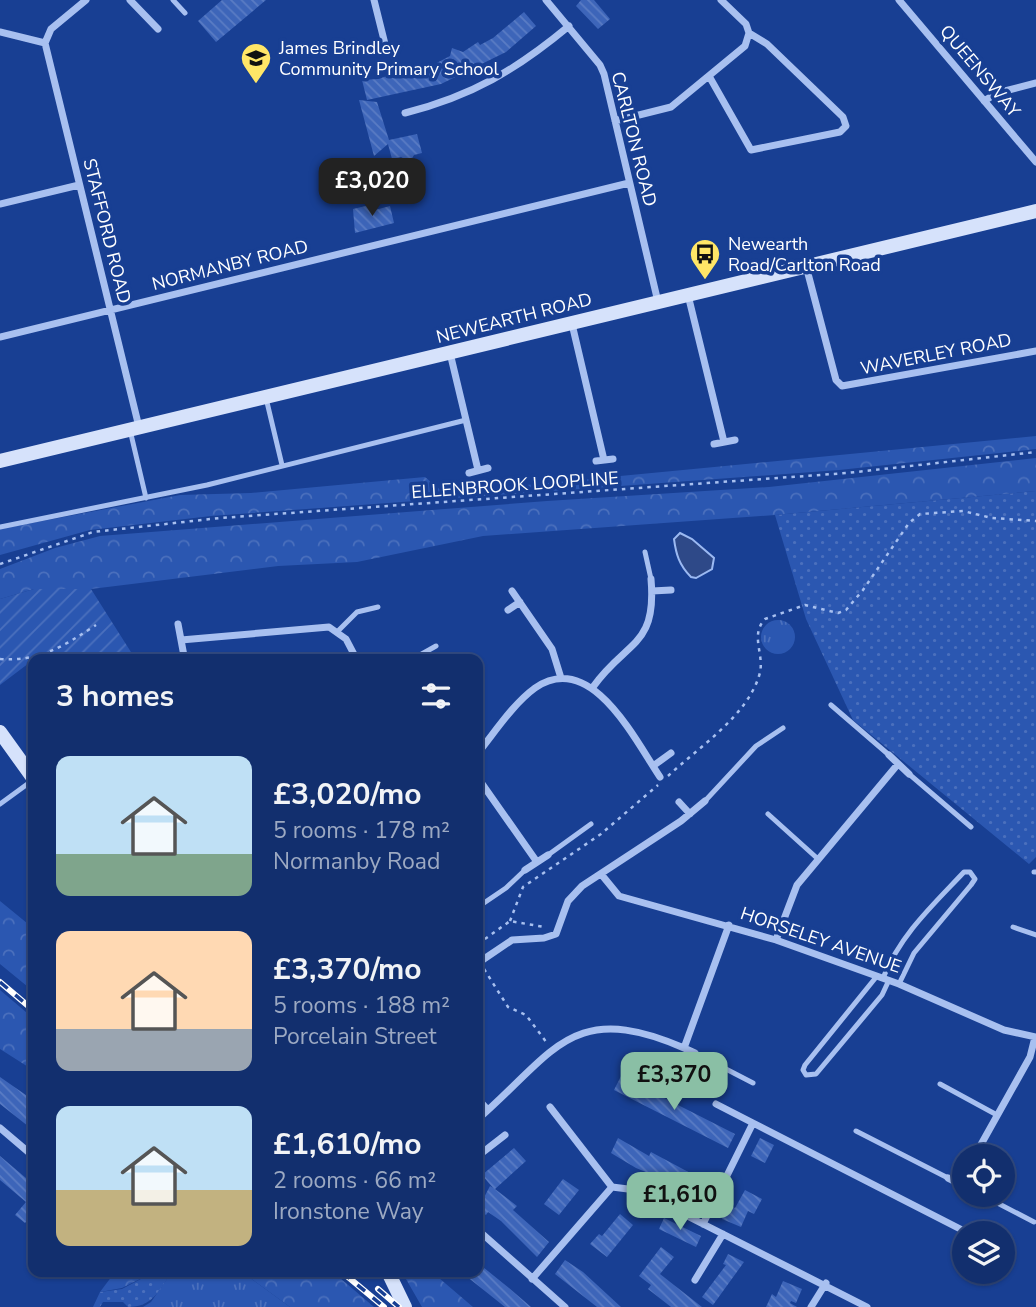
<!DOCTYPE html>
<html lang="en">
<head>
<meta charset="utf-8">
<style>
	:root { --surface:#122f6e; --page:#1b3773; --text:#f1f3f6; --muted:#9ca9c2; --line:#314a81; --accent:#8abfa5 }
	body { margin:0; font-family:"Nunito Sans",sans-serif; background:var(--page); color:var(--text); height:100vh; display:flex; flex-direction:column; font-size:26px; white-space:nowrap }
	* { box-sizing:border-box; margin:0 }
	p { font-size:23px; color:var(--muted) }
	.icon { flex:none; width:38px; height:38px; fill:none; stroke:currentColor; stroke-width:2; stroke-linecap:round; stroke-linejoin:round }
	.map { position:relative; flex:1; overflow:hidden }
	.sheet { position:absolute; left:28px; top:654px; width:455px; height:623px; display:flex; flex-direction:column; background:var(--surface); border-radius:14px; box-shadow:0 2px 5px #0004,0 0 0 2px var(--line) }
	.sheet>* { flex:none }
	.fabs { position:absolute; left:952px; top:1144px; display:grid; gap:14px }
	.fabs a { display:grid; place-items:center; width:63px; height:63px; border-radius:50%; background:var(--surface); box-shadow:0 2px 5px #0004,0 0 0 2px var(--line); font-size:35px }
	.price { position:absolute; translate:-50% -60px; padding:0 16px; border-radius:14px; background:var(--accent); color:#111; font-size:23px; line-height:46px; filter:drop-shadow(0 2px 4px #0008) }
	.price::after { content:''; position:absolute; left:50%; top:42px; width:21px; height:16px; margin-left:-10px; background:inherit; clip-path:polygon(0 0,100% 0,50% 100%) }
	.price.on { background:#222; color:#fff }
	ul { padding:0; list-style:none }
	li { display:flex; align-items:center; gap:21px; height:175px; padding:0 28px }
	li span { display:grid; place-items:center; flex:none; width:196px; height:140px; border-radius:14px; color:#555 }
	li>.icon { margin-inline-start:auto }
	span .icon { width:84px; height:84px; fill:#fffc; stroke-width:1 }
	li b { font-size:30px }
	h2 { display:flex; justify-content:space-between; align-items:center; height:84px; padding:0 28px; font-size:30px }
	.map>svg:first-child { display:block }
	.grass { fill:url(#grass-dots) }
	.forest { fill:url(#forest-crowns) }
	.park { fill:url(#park-tufts) }
	.garden { fill:url(#garden-furrows) }
	.water { fill:#2e4988; stroke:#9bb9f2; stroke-width:2 }
	.building { fill:url(#building-back-hatch) }
	.lines { fill:none; stroke-linecap:round; stroke-linejoin:round }
	.path { stroke:#a8c0f0; stroke-width:2.5; stroke-dasharray:3.5 5; stroke-linecap:butt }
	.lane { stroke:#a8c0f0; stroke-width:5 }
	.street { stroke:#a8c0f0; stroke-width:7 }
	.secondary { stroke:#d6e2fb; stroke-width:14 }
	.rail-casing { stroke:#fff; stroke-width:6 }
	.rail { stroke:#183f93; stroke-width:3.5; stroke-dasharray:10; stroke-linecap:butt }
	.labels { text-anchor:middle; stroke-width:7; stroke-linejoin:round; paint-order:stroke }
	.poi-label { font-size:18px; fill:#fff; stroke:#183f93; text-anchor:start }
	.street-label { font-size:18px; fill:#fff; stroke:#183f93 }
</style>
</head>
<body>
<div class="map">
<svg width="1036" height="1307" viewBox="0 0 1036 1307">
	<defs>
		<pattern id="grass-dots" width="8" height="8" patternUnits="userSpaceOnUse" patternTransform="scale(1.75)"><rect width="8" height="8" fill="#2b57b1"/><path d="M2 2h.1M6 6h.1" fill="none" stroke="#4b70bd" stroke-width="1.8" stroke-linecap="round"/></pattern>
		<pattern id="forest-crowns" width="20" height="18" patternUnits="userSpaceOnUse" patternTransform="scale(1.75)"><rect width="20" height="18" fill="#2b57b1"/><path d="M2 6a3 3 0 1 1 6 0M12 15a3 3 0 1 1 6 0" fill="none" stroke="#4b70bd"/></pattern>
		<pattern id="park-tufts" width="24" height="20" patternUnits="userSpaceOnUse" patternTransform="scale(1.75)"><rect width="24" height="20" fill="#2b57b1"/><path d="M3 7l-1-3M5 7V3M7 7l1-3M15 17l-1-3M17 17v-4M19 17l1-3" fill="none" stroke="#4b70bd"/></pattern>
		<pattern id="garden-furrows" width="10" height="10" patternUnits="userSpaceOnUse" patternTransform="scale(1.75)"><rect width="10" height="10" fill="#2b57b1"/><path d="M-1 1l2-2M0 10L10 0M9 11l2-2" fill="none" stroke="#4b70bd"/></pattern>
		<pattern id="building-back-hatch" width="6" height="6" patternUnits="userSpaceOnUse" patternTransform="scale(1.75)"><rect width="6" height="6" fill="#3d65b9"/><path d="M-1 5l2 2M0 0l6 6M5-1l2 2" fill="none" stroke="#5a7cc4"/></pattern>
	</defs>
	<rect width="100%" height="100%" fill="#183f93"/>
	<path class="grass" d="M1036,491V857L1029,864L853,720L806,619L775,515Z
		M154,1272H172C159,1291 152,1307 128,1307L123,1302H103L100,1307H93L100,1292L122,1289Z"/>
	<path class="forest" d="M1036,436V449L839,470L211,516L90,530L0,555V529L180,495L251,493L425,477L444,493Z
		M1036,458V491L775,515L483,536L357,562L278,566L91,589H34L0,599V569L55,548L100,536L547,501L769,487Z
		M0,901L33,928V991L0,964Z
		M0,990L33,1018V1070L0,1049Z
		M115,1272H154L122,1288L100,1292Z
		M242,1272H333L374,1307H290Z
		M402,1272H432L473,1307H422Z"/>
	<path class="park" d="M761 637a17 17 0 1 1 34 0a17 17 0 1 1-34 0Z
		M172,1272H242L290,1307H143L151,1302Z"/>
	<path class="garden" d="M34,589H91L136,660H33L0,685V599Z"/>
	<path class="water" d="M680,533L692,539L714,558L712,569L696,578L691,577C679,565 676,554 674,539Z"/>
	<path class="building" d="M222,0H266L216,42L198,21Z
		M581,0H594L610,19L598,29L576,6Z
		M524,12L536,26L506,52L441,84L367,100L362,80L378,79L423,64L429,67L450,56L452,48L463,52L478,42L480,45L493,38Z
		M359,100L377,102L389,140L417,134L422,153L414,155L410,162L401,157L392,159L388,144L374,156Z
		M374,204L375,210L390,206L394,223L355,233L353,209Z
		M621,1076L735,1134L728,1148L614,1090Z
		M0,1077L33,1100V1130L0,1104Z
		M618,1138L649,1156L651,1152L694,1175L687,1189L636,1168L611,1153Z
		M760,1138L774,1145L765,1163L751,1156Z
		M514,1148L526,1161L495,1189L517,1206L513,1210L549,1242L537,1257L501,1221L488,1212L486,1215L478,1209L490,1186L493,1188L482,1175Z
		M0,1156L33,1184V1213L25,1223L15,1215L26,1202L0,1180Z
		M563,1179L579,1190L559,1215L544,1204Z
		M745,1190L762,1199L754,1214L748,1211L741,1227L722,1219L728,1205L735,1208Z
		M620,1214L633,1225L607,1257L590,1244L599,1234L602,1236Z
		M664,1218L701,1236L696,1247L659,1229Z
		M661,1247L674,1257L660,1274L702,1307H671L648,1289L651,1285L639,1276Z
		M728,1254L744,1262L713,1305L702,1297L726,1265L723,1264Z
		M565,1260L583,1272L621,1307H597L555,1274Z
		M478,1263L509,1288L531,1307H505L461,1272H478Z
		M783,1281L802,1289L796,1303L791,1301L790,1303L797,1307H766L772,1294L776,1297Z"/>
	<g class="lines">
		<path class="path" d="M0,564L93,532L220,518L847,473L1036,452
			M0,659C39,662 64,646 96,625
			M668,776C699,747 746,717 759,676C766,656 749,636 765,619L805,605L838,613L846,610L863,590L909,523L920,514L963,511L992,518L1036,521
			M510,921L523,887L601,834L658,785
			M478,944L510,921L544,927
			M484,969L508,1007L526,1015L547,1043"/>
		<path class="lane" d="M173,0L185,13
			M266,398L282,465
			M130,430L146,498
			M0,527L207,485L466,420
			M645,552L651,579
			M338,631L357,612L378,607
			M411,660L436,646
			M831,705L889,755
			M909,774L971,827
			M705,801L756,746L783,728
			M0,804L33,780
			M768,814L818,859
			M548,855L591,824
			M1034,872H1036
			M478,907L506,888L525,870
			M30,920L33,923
			M1013,927L1036,935
			M877,976L805,1065L803,1070L806,1075L816,1074L882,995L889,980
			M883,978C901,934 932,906 964,872H970L975,879L971,885L914,953L899,984
			M695,1053L753,1083
			M940,1084L997,1115
			M856,1131L948,1178
			M982,1195L1034,1222"/>
		<path class="street" d="M130,0L158,29
			M374,0L387,52
			M546,0L600,65L604,74L658,302
			M899,0L1036,162
			M0,32L45,43L51,29L86,0
			M45,43L139,427
			M709,76L751,150L840,132L846,126L843,117L767,44L749,33L746,24L721,0
			M984,101L997,93L1036,83
			M405,113C472,96 516,70 569,26
			M615,121L671,107L745,46L749,33
			M0,204L79,185
			M806,266L836,380L842,386L1036,351
			M688,295L724,442
			M572,324L604,460
			M0,337L629,183
			M450,353L478,470
			M714,444L735,440
			M596,461L613,459
			M469,473L488,468
			M512,591L552,649L561,678
			M652,591L671,590
			M508,610L520,602
			M178,624L184,656
			M181,640L329,627L346,639L357,660
			M593,687C626,640 657,648 651,579
			M478,753C495,732 513,704 535,688C591,649 635,740 660,777
			M889,755L909,774
			M653,766L671,753
			M478,778L537,862
			M679,802L690,814
			M525,870L548,855
			M601,874L619,896L776,940L899,984L1004,1030L1036,1037
			M776,940L797,885L898,764
			M478,963L512,940L544,938L556,934L568,901L582,886L681,821L705,801
			M695,1053L684,1048L729,925
			M478,1099L488,1110
			M550,1107L612,1187
			M478,1119C554,1053 571,999 684,1048
			M753,1123L970,1234
			M0,1128L33,1156
			M478,1156L505,1135
			M974,1157L1030,1057L1035,1037
			M948,1178L964,1186
			M703,1224L753,1123L716,1104
			M478,1230L565,1307
			M532,1279L612,1187L636,1190L867,1307
			M695,1280L723,1234
			M811,1307L826,1283"/>
		<path class="secondary" d="M0,461L1036,211
			M0,732L33,778
			M388,1272L405,1307"/>
		<g class="rail-casing">
			<path id="rail" d="M0,982L33,1010
				M342,1272L384,1307
				M378,1289L399,1307"/>
		</g>
		<use href="#rail" class="rail"/>
	</g>
	<defs>
		<g id="school-pin" transform="scale(1.575)"><path d="M0 17L-7.5 6A9.5 9.5 0 1 1 7.5 6Z" fill="#ffe667" stroke="#183f93"/><path d="M0-5L7-2L0 1L-7-2ZM-4 1L0 2.5L4 1V4Q0 6-4 4Z" fill="#111"/></g>
		<g id="bus-pin" transform="scale(1.575)"><path d="M0 17L-7.5 6A9.5 9.5 0 1 1 7.5 6Z" fill="#ffe667" stroke="#183f93"/><path d="M-5-6H5V4H4V6H2V4H-2V6H-4V4H-5ZM-3.5-4V0h7V-4ZM-3.5 1.2v1.5H-2V1.2ZM2 1.2v1.5H3.5V1.2Z" fill="#111"/></g>
	</defs>
	<g fill-rule="evenodd">
		<use href="#school-pin" x="256" y="58"/>
		<use href="#bus-pin" x="705" y="254"/>
	</g>
	<g class="labels">
		<g class="poi-label">
			<text x="279" y="54">James Brindley<tspan x="279" dy="21">Community Primary School</tspan></text>
			<text x="728" y="250">Newearth<tspan x="728" dy="21">Road/Carlton Road</tspan></text>
		</g>
		<g class="street-label">
			<text transform="translate(980 71) rotate(50)" y="6">QUEENSWAY</text>
			<text transform="translate(634 139) rotate(76)" y="6">CARLTON ROAD</text>
			<text transform="translate(107 231) rotate(76)" y="6">STAFFORD ROAD</text>
			<text transform="translate(230 265) rotate(-14)" y="6">NORMANBY ROAD</text>
			<text transform="translate(514 318) rotate(-14)" y="6">NEWEARTH ROAD</text>
			<text transform="translate(936 354) rotate(-11)" y="6">WAVERLEY ROAD</text>
			<text transform="translate(515 485) rotate(-4)" y="6">ELLENBROOK LOOPLINE</text>
			<text transform="translate(821 940) rotate(19)" y="6">HORSELEY AVENUE</text>
		</g>
	</g>
</svg>
<div class="fabs">
<a><svg class="icon" aria-label="locate" viewBox="0 0 24 24"><circle cx="12" cy="12" r="6"/><path d="M12 2v4M12 18v4M2 12h4M18 12h4"/></svg></a>
<a><svg class="icon" aria-label="layers" viewBox="0 0 24 24"><path d="M12 4l9 5-9 5-9-5zM3 14l9 5 9-5"/></svg></a>
</div>
<b class="price on" style="left:372px;top:218px">£3,020</b>
<b class="price" style="left:674px;top:1112px">£3,370</b>
<b class="price" style="left:680px;top:1232px">£1,610</b>
<section class="sheet">
<h2>3 homes<svg class="icon" aria-label="filters" viewBox="0 0 24 24"><path d="M4 7h16M4 17h16"/><circle cx="9" cy="7" r="2"/><circle cx="15" cy="17" r="2"/></svg></h2>
<ul>
<li><span style="background:linear-gradient(#bfe0f5 70%,#7fa58c 0)"><svg class="icon" aria-label="home" viewBox="0 0 24 24"><path d="M3 11l9-7 9 7M6 9v11h12V9"/></svg></span><div><b>£3,020/mo</b><p>5 rooms · 178 m²</p><p>Normanby Road</p></div></li>
<li><span style="background:linear-gradient(#ffd9b3 70%,#9aa5b1 0)"><svg class="icon" aria-label="home" viewBox="0 0 24 24"><path d="M3 11l9-7 9 7M6 9v11h12V9"/></svg></span><div><b>£3,370/mo</b><p>5 rooms · 188 m²</p><p>Porcelain Street</p></div></li>
<li><span style="background:linear-gradient(#bfe0f5 60%,#c2b280 0)"><svg class="icon" aria-label="home" viewBox="0 0 24 24"><path d="M3 11l9-7 9 7M6 9v11h12V9"/></svg></span><div><b>£1,610/mo</b><p>2 rooms · 66 m²</p><p>Ironstone Way</p></div></li>
</ul>
</section>
</div>
</body>
</html>
